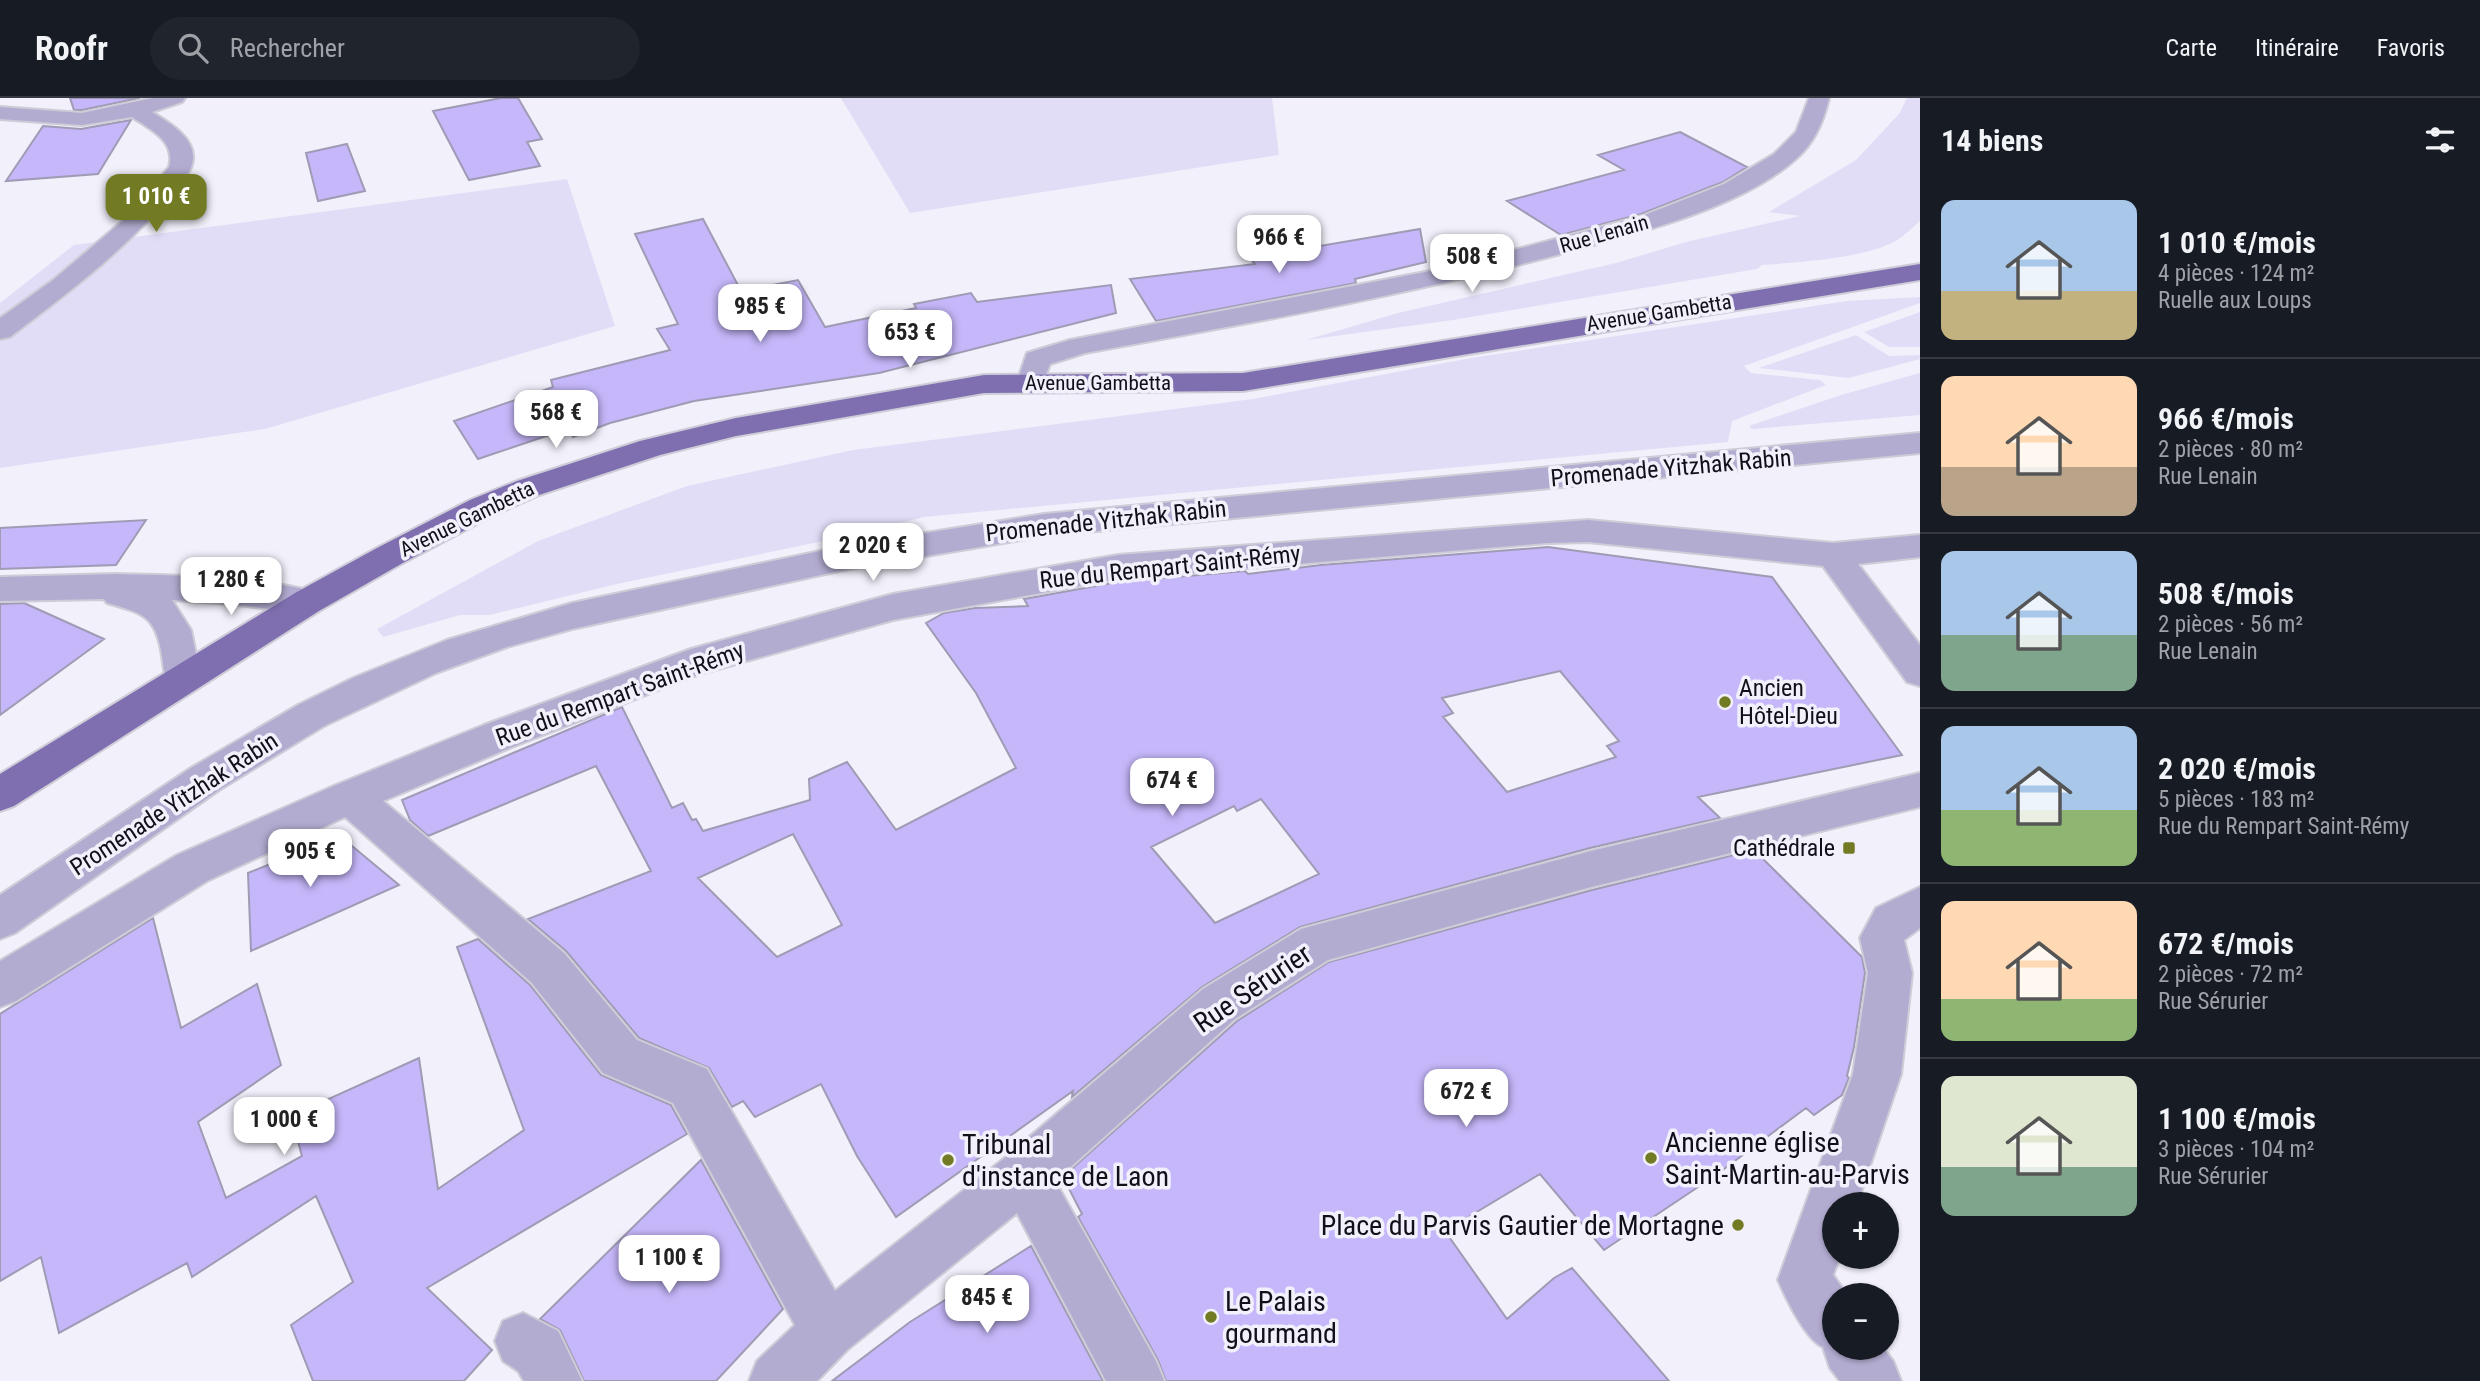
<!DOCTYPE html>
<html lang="fr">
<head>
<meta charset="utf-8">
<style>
	:root { --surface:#171b24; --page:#20242c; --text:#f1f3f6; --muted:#9ea1a6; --line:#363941; --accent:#727a24 }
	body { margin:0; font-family:"Roboto Condensed",sans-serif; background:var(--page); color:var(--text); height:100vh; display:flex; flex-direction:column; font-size:26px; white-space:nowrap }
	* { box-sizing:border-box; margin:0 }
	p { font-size:23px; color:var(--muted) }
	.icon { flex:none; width:38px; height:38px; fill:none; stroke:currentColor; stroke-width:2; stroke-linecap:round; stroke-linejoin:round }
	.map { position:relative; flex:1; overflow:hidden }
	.panel { display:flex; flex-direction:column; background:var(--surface); width:560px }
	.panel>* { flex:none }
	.controls { position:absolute; left:1822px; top:1094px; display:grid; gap:14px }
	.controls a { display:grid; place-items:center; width:77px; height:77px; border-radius:50%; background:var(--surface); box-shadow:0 2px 5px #0004; font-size:35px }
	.price { position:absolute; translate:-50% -60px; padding:0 16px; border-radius:14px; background:#fff; color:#222; font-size:23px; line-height:46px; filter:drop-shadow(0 2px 4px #0008) }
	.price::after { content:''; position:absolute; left:50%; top:42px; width:21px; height:16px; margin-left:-10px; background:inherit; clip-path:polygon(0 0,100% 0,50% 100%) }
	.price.active { background:var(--accent); color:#fff }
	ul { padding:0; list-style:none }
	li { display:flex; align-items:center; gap:21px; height:175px; padding:0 21px }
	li+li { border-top:2px solid var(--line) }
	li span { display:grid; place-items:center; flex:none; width:196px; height:140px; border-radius:14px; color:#555 }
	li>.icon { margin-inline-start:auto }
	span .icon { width:84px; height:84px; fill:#fffc; stroke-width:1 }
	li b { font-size:30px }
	h2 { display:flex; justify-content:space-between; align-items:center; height:84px; padding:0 21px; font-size:30px }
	header { display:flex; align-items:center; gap:42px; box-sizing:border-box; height:98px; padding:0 35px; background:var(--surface); border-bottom:2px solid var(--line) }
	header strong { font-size:33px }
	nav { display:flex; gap:38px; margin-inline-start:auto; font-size:24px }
	.search { width:490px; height:63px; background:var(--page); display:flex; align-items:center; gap:18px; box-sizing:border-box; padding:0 24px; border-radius:38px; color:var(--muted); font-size:26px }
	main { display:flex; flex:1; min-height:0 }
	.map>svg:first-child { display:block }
	.green { fill:#e2ddf7 }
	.building { fill:#c6b7fa; stroke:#a09bb4; stroke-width:2; fill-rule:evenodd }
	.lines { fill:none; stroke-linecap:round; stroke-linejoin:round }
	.minor-casing { stroke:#ceccd7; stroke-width:4 }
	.major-casing { stroke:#ceccd7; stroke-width:4 }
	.minor { fill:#b3acd1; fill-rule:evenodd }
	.major { fill:#7f6fb1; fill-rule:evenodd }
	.poi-dot { fill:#727a24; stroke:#f2f0fb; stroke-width:2.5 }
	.labels { text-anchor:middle; stroke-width:7; stroke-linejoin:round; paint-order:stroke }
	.far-street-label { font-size:21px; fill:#110f18; stroke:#f2f0fb }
	.street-label { font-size:24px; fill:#110f18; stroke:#f2f0fb }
	.poi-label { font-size:24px; fill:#110f18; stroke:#f2f0fb; text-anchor:start }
	.near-street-label { font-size:28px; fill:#110f18; stroke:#f2f0fb }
	.near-poi-label { font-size:28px; fill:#110f18; stroke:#f2f0fb; text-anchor:start }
</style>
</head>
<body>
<header>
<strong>Roofr</strong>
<div class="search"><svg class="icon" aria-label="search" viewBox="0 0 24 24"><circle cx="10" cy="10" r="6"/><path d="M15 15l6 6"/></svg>Rechercher</div>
<nav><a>Carte</a><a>Itinéraire</a><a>Favoris</a></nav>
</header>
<main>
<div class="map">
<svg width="1920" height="1283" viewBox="0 0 1920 1283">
	<rect width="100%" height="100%" fill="#f2f0fb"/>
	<path class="green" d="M841,0H1272L1279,57L910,115Z
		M1907,0H1920V123C1912,130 1903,139 1894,144C1860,161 1800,164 1762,167L1757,171L1453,222L1306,242L1398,215L1616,165L1686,144L1800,118L1769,114L1856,62L1899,16Z
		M567,81L615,228L265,331L0,370V205L74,147Z
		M1920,199V205L1744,268L1751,275L1820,282L1826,287L1732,323L1728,344L924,419L857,436L617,486L490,517H460L383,539L377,531L538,443L687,388L853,352L1253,301L1471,260L1847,203Z
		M1920,214V249H1889L1864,234Z
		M1856,237L1889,258L1920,257V261L1849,280L1759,270Z
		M1920,275V317L1752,331L1749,328L1841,297Z"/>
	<path class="building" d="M70,0H140L82,12H74Z
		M501,0H518L542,41L527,44L540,68L469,82L433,13Z
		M131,22L98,76L6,83L43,28L81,31Z
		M1680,34L1747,69L1723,84L1641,116L1561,137L1507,103L1624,72L1598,57Z
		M347,46L365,93L318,103L306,55Z
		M703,121L741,193L798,182L825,229L916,210L914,206L971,195L977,204L1111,187L1116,215L879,275L694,303L610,325L573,339L567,331L478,361L454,323L553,289L551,282L670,252L657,231L678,226L635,136Z
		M1420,131L1426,164L1355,181L1356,185L1156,223L1130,181L1255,166L1250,160Z
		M146,422L116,467L0,471V430Z
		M1548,449L1772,479L1902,657L1698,699L1720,720L1590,750L1300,829L1202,889L1072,999L1073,993L896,1119L857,1058L821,986L755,1019L743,1003L732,1009L709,970L639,940L566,853L528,821L651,773L596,668L428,738L410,722L402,702L622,609L672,710L683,705L692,722L696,721L703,733L810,702L809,681L847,664L896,732L1016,670L976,595L926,525L944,515L975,510L1028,508L1024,501L1118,484L1245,473L1248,476L1321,467ZM1560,573L1619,643L1607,648L1616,659L1507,694L1443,619L1453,615L1442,600ZM1261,701L1319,776L1215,825L1151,749L1234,708L1237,713ZM793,736L842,827L777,859L698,780Z
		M24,505L104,541L0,617V506Z
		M340,738L399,787L251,853L248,775Z
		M1754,752L1862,859L1865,875L1854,949L1847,978L1849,980L1842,997L1814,1017L1806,1010L1716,1077L1604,1152L1540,1076L1445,1133L1507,1221L1554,1180L1572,1170L1669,1283H1166L1158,1262L1078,1119L1082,1116L1066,1085V1076L1237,923L1329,864L1592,792Z
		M153,820L181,930L257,886L281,967L198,1024L226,1100L302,1058L291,1018L419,960L438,1091L524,1032L457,849L478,841L530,887L601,977L671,1007L687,1036L427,1190L492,1252L464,1283H313L291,1227L353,1184L316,1098L192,1179L187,1165L59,1235L41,1159L0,1183V916Z
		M701,1062L783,1211L716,1283H584L560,1232L540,1221Z
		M1031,1148L1103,1283H832L910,1224Z"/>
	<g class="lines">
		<g class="minor-casing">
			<path id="minor" d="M153,0H185L182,4L152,14C168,24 194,39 193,60C193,73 182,83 174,92C129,150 68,195 10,239L0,241V220L53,182L132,115L169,69C176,43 151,32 132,19L82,27L0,21V9L82,15Z
				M1809,0H1829C1824,22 1815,44 1797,60C1745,107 1650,132 1583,150C1419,195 1252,225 1085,255L1050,266L1041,290L1031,293L1021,290L1017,284L1027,255L1070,242L1446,170L1642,118L1724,86L1774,56L1796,34Z
				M1920,335V355L1044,438L844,472L572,531L507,549L436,575L324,628L219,692L15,835L0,841V797L191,670L298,607L353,580L447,542L572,505L844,448L1044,416Z
				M1588,422L1833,445L1920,437V459L1858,466L1920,547V588L1907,584L1823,468L1588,444L1547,445L1118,481L893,522L700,576L512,649L383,703L564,855L637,942L707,971L835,1193L1006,1059L1203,891L1301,831L1591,753L1920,675V709L1591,789L1328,862L1235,921L1055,1083L1156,1263L1164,1283H1106L1017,1115L847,1252L817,1283H749L757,1263L795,1227L673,1005L603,975L532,885L345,719L207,783L16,903L0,909V863L177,757L336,687L484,627L691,551L893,496L1118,457Z
				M116,476C180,478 257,477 319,495L324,504L319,513L307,516L231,506L172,502L191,532L201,581L196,591L183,595L170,591C164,580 164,570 162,558C156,518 143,515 107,505L104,501L0,503V479Z
				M1920,789V830L1904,842L1912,875L1901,976L1857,1106H1834V1158H1840L1833,1177L1847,1197H1834V1250H1883L1893,1263L1901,1283H1840L1830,1270L1823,1249C1805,1241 1786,1200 1778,1182L1853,976L1868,875L1860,840L1876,810Z
				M523,1215L558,1233L582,1283H524L518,1273L503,1263L495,1243L503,1223Z"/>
		</g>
		<g class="major-casing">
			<path id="major" d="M1920,166V182L1243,293L984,295L736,338L660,357L539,397L492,418L401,466L319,513L14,708L0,713V676L295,495L377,450L470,402L517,383L640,343L736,320L984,277L1243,275Z"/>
		</g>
		<use href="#minor" class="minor"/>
		<use href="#major" class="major"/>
	</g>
	<g class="poi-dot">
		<circle cx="1725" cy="604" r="7"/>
		<rect x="1842" y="743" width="14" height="14" rx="3.5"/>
		<circle cx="1651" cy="1060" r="7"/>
		<circle cx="948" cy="1062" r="7"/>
		<circle cx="1738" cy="1127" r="7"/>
		<circle cx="1211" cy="1219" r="7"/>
	</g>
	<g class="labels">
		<g class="far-street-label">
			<text transform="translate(1604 136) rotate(-16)" y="7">Rue Lenain</text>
			<text transform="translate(1659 215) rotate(-9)" y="7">Avenue Gambetta</text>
			<text x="1098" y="292">Avenue Gambetta</text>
			<text transform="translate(467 421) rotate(-26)" y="7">Avenue Gambetta</text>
		</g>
		<g class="street-label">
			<text transform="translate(1671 370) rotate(-5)" y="8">Promenade Yitzhak Rabin</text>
			<text transform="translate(1106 423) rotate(-6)" y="8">Promenade Yitzhak Rabin</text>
			<text transform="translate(1170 469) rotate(-6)" y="8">Rue du Rempart Saint-Rémy</text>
			<text transform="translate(620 596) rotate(-20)" y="8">Rue du Rempart Saint-Rémy</text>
			<text transform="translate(174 706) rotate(-33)" y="8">Promenade Yitzhak Rabin</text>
		</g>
		<g class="poi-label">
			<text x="1739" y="598">Ancien<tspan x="1739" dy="28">Hôtel-Dieu</tspan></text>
			<text x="1835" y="758" text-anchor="end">Cathédrale</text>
		</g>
		<g class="near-street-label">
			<text transform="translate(1252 890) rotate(-34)" y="10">Rue Sérurier</text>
		</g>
		<g class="near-poi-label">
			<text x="1665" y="1054">Ancienne église<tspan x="1665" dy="32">Saint-Martin-au-Parvis</tspan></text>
			<text x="962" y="1056">Tribunal<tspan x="962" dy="32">d'instance de Laon</tspan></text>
			<text x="1724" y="1137" text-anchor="end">Place du Parvis Gautier de Mortagne</text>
			<text x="1225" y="1213">Le Palais<tspan x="1225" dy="32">gourmand</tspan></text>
		</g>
	</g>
</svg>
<div class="controls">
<a>+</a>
<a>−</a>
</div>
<b class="price active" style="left:156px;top:136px">1 010 €</b>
<b class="price" style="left:1279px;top:177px">966 €</b>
<b class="price" style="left:1472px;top:196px">508 €</b>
<b class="price" style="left:760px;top:246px">985 €</b>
<b class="price" style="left:910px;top:272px">653 €</b>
<b class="price" style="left:556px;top:352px">568 €</b>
<b class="price" style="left:873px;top:485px">2 020 €</b>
<b class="price" style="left:231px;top:519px">1 280 €</b>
<b class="price" style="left:1172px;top:720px">674 €</b>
<b class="price" style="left:310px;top:791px">905 €</b>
<b class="price" style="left:1466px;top:1031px">672 €</b>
<b class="price" style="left:284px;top:1059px">1 000 €</b>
<b class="price" style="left:669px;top:1197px">1 100 €</b>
<b class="price" style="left:987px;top:1237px">845 €</b>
</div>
<section class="panel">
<h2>14 biens<svg class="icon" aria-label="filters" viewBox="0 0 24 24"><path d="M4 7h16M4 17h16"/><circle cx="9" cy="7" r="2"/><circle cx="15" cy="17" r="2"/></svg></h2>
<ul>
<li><span style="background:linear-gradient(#a9c7e8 65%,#c2b280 0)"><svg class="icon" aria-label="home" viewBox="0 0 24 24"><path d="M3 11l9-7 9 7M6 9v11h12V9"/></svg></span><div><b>1 010 €/mois</b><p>4 pièces · 124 m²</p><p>Ruelle aux Loups</p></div></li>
<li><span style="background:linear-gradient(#ffd9b3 65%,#b9a48a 0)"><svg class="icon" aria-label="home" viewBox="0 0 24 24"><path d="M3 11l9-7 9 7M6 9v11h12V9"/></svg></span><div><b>966 €/mois</b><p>2 pièces · 80 m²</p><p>Rue Lenain</p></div></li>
<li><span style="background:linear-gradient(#a9c7e8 60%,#7fa58c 0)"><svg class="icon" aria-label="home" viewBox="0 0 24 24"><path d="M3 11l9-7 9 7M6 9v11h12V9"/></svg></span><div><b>508 €/mois</b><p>2 pièces · 56 m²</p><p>Rue Lenain</p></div></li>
<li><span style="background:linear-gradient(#a9c7e8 60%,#8fb573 0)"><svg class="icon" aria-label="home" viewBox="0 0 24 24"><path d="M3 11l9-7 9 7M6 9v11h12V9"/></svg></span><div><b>2 020 €/mois</b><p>5 pièces · 183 m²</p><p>Rue du Rempart Saint-Rémy</p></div></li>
<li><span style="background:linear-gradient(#ffd9b3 70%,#8fb573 0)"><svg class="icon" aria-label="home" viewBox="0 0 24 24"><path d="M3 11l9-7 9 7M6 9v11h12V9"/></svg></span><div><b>672 €/mois</b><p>2 pièces · 72 m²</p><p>Rue Sérurier</p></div></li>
<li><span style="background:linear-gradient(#dfe7d0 65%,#7fa58c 0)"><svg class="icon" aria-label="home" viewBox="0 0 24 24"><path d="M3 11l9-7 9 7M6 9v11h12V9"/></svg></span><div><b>1 100 €/mois</b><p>3 pièces · 104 m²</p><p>Rue Sérurier</p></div></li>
</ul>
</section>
</main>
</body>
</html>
